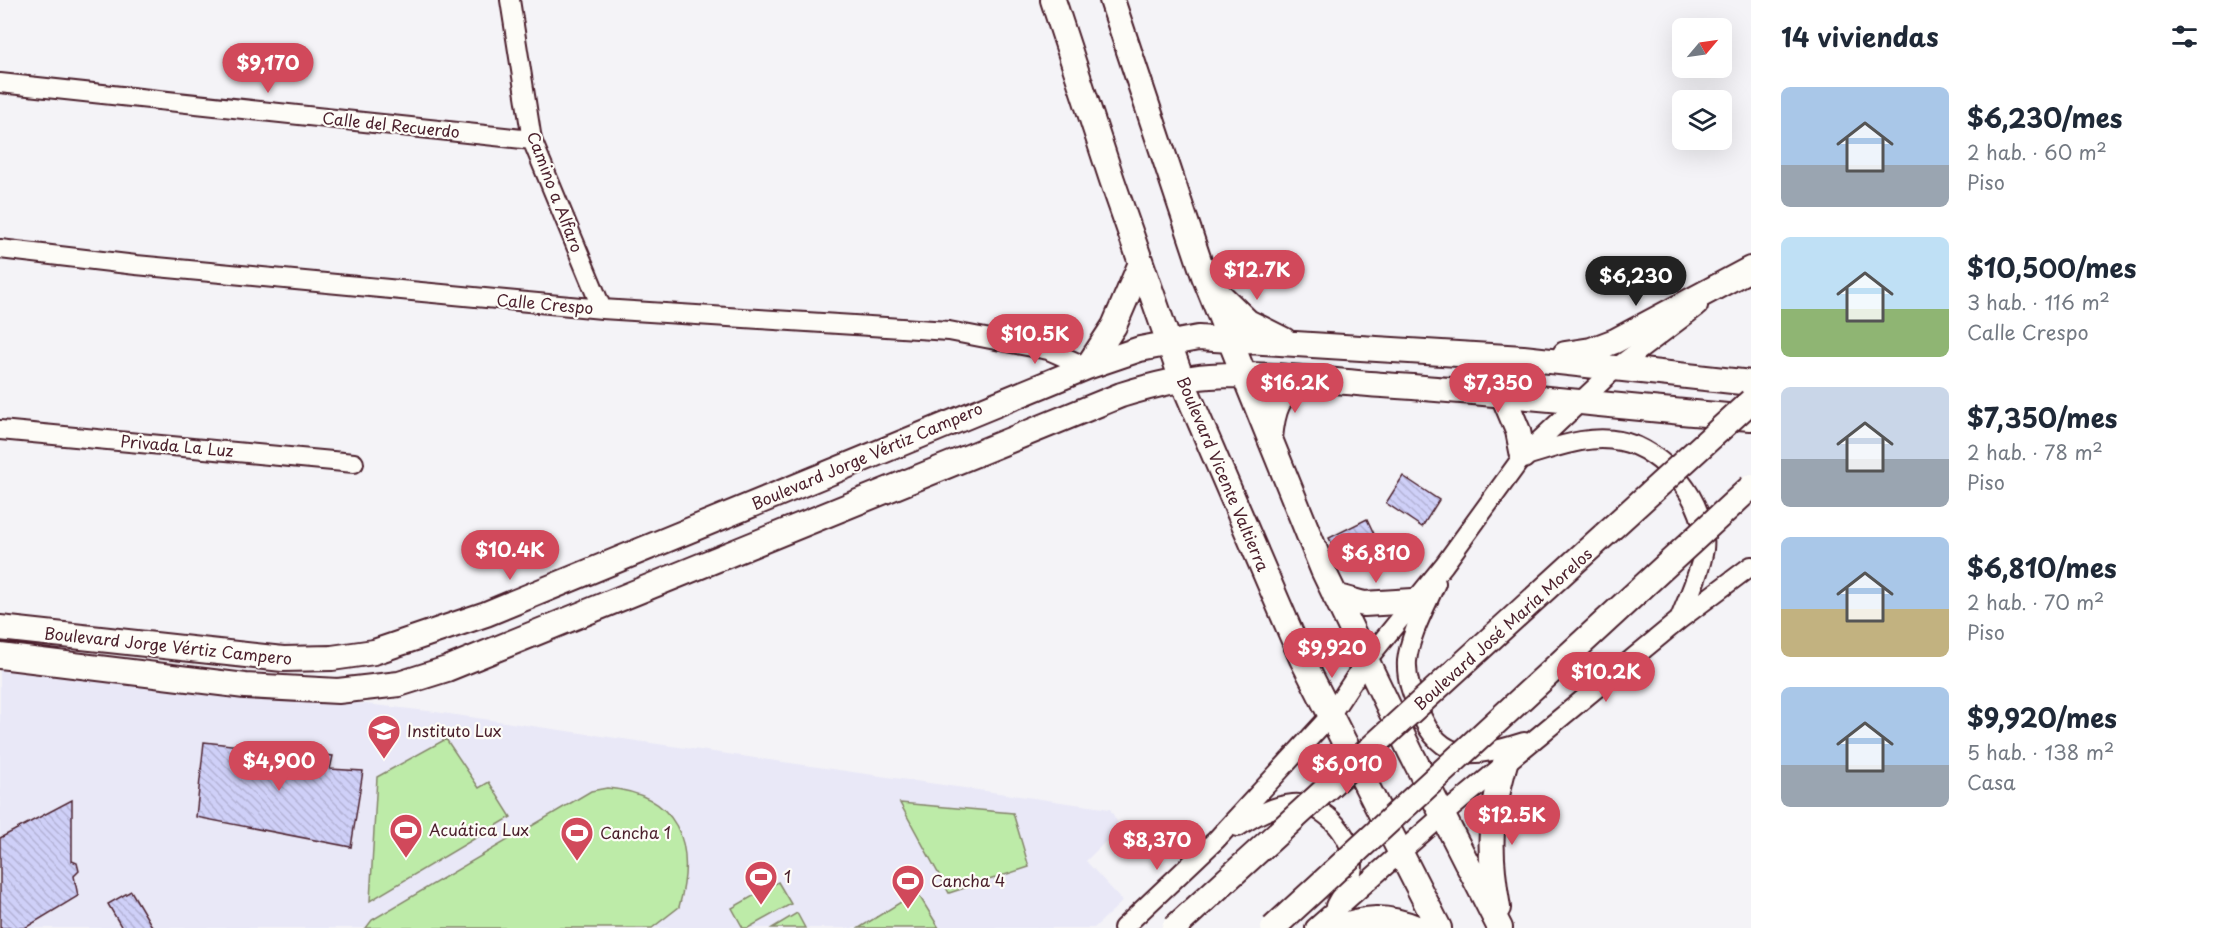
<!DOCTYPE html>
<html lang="es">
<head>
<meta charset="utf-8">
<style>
	:root { --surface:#fff; --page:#f2f2f3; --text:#1f2937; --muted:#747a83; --accent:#d1495b }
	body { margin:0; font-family:"Playpen Sans",sans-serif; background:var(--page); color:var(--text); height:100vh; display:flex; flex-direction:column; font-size:22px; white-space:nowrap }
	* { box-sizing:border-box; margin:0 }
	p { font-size:20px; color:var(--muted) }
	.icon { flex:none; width:33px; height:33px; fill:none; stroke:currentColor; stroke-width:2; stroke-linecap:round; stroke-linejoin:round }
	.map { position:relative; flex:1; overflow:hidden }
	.side { display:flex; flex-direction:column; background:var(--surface); width:480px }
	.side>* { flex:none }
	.needle { width:39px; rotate:61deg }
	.buttons { position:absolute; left:1672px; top:18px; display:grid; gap:12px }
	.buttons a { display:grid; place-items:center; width:60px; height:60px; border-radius:9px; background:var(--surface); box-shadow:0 6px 24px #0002; font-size:30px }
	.price { position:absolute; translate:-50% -51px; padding:0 14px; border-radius:21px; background:var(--accent); color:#fff; font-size:20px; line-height:39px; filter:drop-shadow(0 2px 3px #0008) }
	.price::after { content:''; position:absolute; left:50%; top:36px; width:18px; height:14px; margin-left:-9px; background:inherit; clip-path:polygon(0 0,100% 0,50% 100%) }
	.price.on { background:#222; color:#fff }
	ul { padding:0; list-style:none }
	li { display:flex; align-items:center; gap:18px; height:150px; padding:0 30px }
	li span { display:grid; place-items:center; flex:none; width:168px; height:120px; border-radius:9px; color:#555 }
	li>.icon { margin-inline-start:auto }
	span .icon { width:72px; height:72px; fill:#fffc; stroke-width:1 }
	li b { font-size:26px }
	h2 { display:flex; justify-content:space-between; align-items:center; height:72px; padding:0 30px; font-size:26px }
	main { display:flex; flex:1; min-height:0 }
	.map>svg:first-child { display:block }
	.built { fill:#e9e8f7 }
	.green { fill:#bdeba8; stroke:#84856a; stroke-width:1.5 }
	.building { fill:url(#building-back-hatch); stroke:#4a1f2b; stroke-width:1.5 }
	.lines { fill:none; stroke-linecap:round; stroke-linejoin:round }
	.minor-casing { stroke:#4a1f2b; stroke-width:22 }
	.major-casing { stroke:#4a1f2b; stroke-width:28 }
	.minor { stroke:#fdfcf7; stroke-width:18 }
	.major { stroke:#fdfcf7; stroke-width:24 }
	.major-bridge-casing { stroke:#4a1f2b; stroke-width:28; stroke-linecap:butt }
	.major-bridge { stroke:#fdfcf7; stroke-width:24 }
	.labels { text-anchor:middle; stroke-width:4.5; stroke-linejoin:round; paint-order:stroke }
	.street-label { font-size:16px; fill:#4a1f2b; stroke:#fdfcf7 }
	.poi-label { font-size:16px; fill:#4a1f2b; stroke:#fdfcf7; text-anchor:start }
</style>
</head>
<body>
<main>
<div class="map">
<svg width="1751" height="928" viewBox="0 0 1751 928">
	<defs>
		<pattern id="building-back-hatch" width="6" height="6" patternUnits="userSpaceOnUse" patternTransform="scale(1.5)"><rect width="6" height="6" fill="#cfd0f8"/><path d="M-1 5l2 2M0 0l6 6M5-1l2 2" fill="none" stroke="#b3b2d5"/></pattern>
	</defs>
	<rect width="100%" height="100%" fill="#f4f3f7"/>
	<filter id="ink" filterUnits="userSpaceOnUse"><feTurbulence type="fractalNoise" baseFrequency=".0167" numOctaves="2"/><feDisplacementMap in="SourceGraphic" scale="12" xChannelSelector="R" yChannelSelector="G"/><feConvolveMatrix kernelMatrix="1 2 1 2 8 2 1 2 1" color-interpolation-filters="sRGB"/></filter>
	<g filter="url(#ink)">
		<path class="built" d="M0,663L428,711L1110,809L1120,827L1086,861L1123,901L1094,928H0Z"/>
		<path class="green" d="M446,739L479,788L489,782L511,817L370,901L377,777Z
			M607,788C678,794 697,843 679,907L652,928H366L372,920L591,791Z
			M900,803L1013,813L1029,867L949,893Z
			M778,882L791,904L748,928H743L732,908Z
			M917,892L939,928H859Z
			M797,913L805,928H772Z"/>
		<path class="building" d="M1403,476L1439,500L1422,527L1386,503Z
			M1367,519L1374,534L1336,552L1329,538Z
			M204,742L333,756L330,769L363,771L351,847L196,817Z
			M72,800V861L77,863L79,871L74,876L78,896L25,928H0V838Z
			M131,891L153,928H122L108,904Z"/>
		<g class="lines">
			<g class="minor-casing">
				<path id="minor" d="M510,0L532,140L602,309
					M0,83L532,140
					M0,249L136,265L602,309L949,331L1048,350L1087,367
					M0,430L354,463
					M1525,456C1555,448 1588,434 1620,441C1663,449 1709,503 1704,549C1700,573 1689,595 1680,618
					M1436,583C1425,608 1410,634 1407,661C1406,679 1412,694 1419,710C1441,766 1476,757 1524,742
					M1238,827C1255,816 1272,806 1293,804C1325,801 1359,842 1352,873C1349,884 1340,896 1335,906
					M1123,928L1216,840L1329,717L1366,661L1444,565L1523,456L1616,368L1698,306
					M1315,928L1443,815L1679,620L1751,566"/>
			</g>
			<g class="major-casing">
				<path id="major" d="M1053,0L1112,180L1182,380L1302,659L1439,928
					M1112,0L1204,276L1323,570L1410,751L1500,928
					M1216,291L1248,322L1284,340
					M1565,354L1591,350L1615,341L1750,269
					M1087,367L1114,326L1141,263
					M1502,393L1518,431L1523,456
					M1270,438C1273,408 1277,397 1301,378
					M1335,596L1364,604L1413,601
					M0,628L283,659L332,658L374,652L486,614L1087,367L1140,349L1198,338L1523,358L1751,383
					M0,656L245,686L338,691L399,684L447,669L1121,395C1150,386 1180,378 1210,376C1267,372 1326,381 1383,385C1506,393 1628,408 1751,418
					M1498,908C1488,851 1489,820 1505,763
					M1335,928C1367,917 1385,915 1417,928"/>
			</g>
			<use href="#minor" class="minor"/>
			<use href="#major" class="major"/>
			<g class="major-bridge-casing">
				<path id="major-bridge" d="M1174,928L1751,401
					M1273,928L1751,487"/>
			</g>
			<use href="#major-bridge" class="major-bridge"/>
		</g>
	</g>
	<defs>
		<g id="school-pin" transform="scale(1.725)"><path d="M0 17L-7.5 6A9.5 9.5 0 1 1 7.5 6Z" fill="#d1495b" stroke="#fdfcf7"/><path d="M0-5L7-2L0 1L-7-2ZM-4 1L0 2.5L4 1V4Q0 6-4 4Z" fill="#fff"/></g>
		<g id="stadium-pin" transform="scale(1.725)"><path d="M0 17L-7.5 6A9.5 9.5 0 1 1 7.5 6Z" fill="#d1495b" stroke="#fdfcf7"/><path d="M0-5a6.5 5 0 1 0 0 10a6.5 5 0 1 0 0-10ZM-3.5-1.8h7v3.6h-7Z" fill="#fff"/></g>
	</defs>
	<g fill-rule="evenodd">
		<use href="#school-pin" x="384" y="731"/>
		<use href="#stadium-pin" x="406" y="830"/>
		<use href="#stadium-pin" x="577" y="833"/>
		<use href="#stadium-pin" x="761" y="877"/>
		<use href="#stadium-pin" x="908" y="881"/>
	</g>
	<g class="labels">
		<g class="street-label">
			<text transform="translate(391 125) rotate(6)" y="6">Calle del Recuerdo</text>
			<text transform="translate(555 192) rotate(69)" y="6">Camino a Alfaro</text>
			<text transform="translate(545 304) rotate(5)" y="6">Calle Crespo</text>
			<text transform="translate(177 446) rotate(5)" y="6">Privada La Luz</text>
			<text transform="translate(867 456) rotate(-23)" y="6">Boulevard Jorge Vértiz Campero</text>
			<text transform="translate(1223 474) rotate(67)" y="6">Boulevard Vicente Valtierra</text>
			<text transform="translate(1503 629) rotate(-42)" y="6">Boulevard José María Morelos</text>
			<text transform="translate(168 646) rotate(6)" y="6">Boulevard Jorge Vértiz Campero</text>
		</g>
		<g class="poi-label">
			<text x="407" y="737">Instituto Lux</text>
			<text x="429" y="836">Acuática Lux</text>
			<text x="600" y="839">Cancha 1</text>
			<text x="784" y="883">1</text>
			<text x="931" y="887">Cancha 4</text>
		</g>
	</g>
</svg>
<div class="buttons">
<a><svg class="needle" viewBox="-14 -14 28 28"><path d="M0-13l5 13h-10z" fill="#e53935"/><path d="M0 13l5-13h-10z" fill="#747a83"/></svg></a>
<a><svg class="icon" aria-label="layers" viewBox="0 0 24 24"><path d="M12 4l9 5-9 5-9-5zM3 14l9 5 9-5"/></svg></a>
</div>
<b class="price" style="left:268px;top:94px">$9,170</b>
<b class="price" style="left:1257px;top:301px">$12.7K</b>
<b class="price on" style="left:1636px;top:307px">$6,230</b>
<b class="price" style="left:1035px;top:365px">$10.5K</b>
<b class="price" style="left:1295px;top:414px">$16.2K</b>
<b class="price" style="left:1498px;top:414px">$7,350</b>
<b class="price" style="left:510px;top:581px">$10.4K</b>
<b class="price" style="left:1376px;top:584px">$6,810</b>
<b class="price" style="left:1332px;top:679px">$9,920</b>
<b class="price" style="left:1606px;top:703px">$10.2K</b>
<b class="price" style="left:279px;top:792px">$4,900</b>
<b class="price" style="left:1347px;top:795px">$6,010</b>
<b class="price" style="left:1512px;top:846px">$12.5K</b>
<b class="price" style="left:1157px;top:871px">$8,370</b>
</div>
<section class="side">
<h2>14 viviendas<svg class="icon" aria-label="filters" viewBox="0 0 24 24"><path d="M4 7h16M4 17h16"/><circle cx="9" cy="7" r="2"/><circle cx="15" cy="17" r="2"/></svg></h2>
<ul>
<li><span style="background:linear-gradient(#a9c7e8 65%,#9aa5b1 0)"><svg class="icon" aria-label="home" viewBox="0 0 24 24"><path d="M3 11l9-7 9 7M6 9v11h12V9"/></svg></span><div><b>$6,230/mes</b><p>2 hab. · 60 m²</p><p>Piso</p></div></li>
<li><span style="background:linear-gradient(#bfe0f5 60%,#8fb573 0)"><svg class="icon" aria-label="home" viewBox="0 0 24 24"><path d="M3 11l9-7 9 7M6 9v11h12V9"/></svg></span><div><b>$10,500/mes</b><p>3 hab. · 116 m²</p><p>Calle Crespo</p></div></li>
<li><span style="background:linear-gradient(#c9d6e8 60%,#9aa5b1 0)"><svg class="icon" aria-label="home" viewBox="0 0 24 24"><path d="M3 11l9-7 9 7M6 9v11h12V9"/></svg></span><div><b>$7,350/mes</b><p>2 hab. · 78 m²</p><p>Piso</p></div></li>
<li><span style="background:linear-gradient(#a9c7e8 60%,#c2b280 0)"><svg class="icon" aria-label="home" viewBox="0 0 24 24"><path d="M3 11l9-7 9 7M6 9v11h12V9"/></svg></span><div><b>$6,810/mes</b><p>2 hab. · 70 m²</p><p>Piso</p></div></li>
<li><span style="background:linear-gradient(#a9c7e8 65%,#9aa5b1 0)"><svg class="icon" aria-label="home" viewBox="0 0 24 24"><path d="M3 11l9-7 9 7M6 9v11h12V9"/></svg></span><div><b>$9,920/mes</b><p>5 hab. · 138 m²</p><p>Casa</p></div></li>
</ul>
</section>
</main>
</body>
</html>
